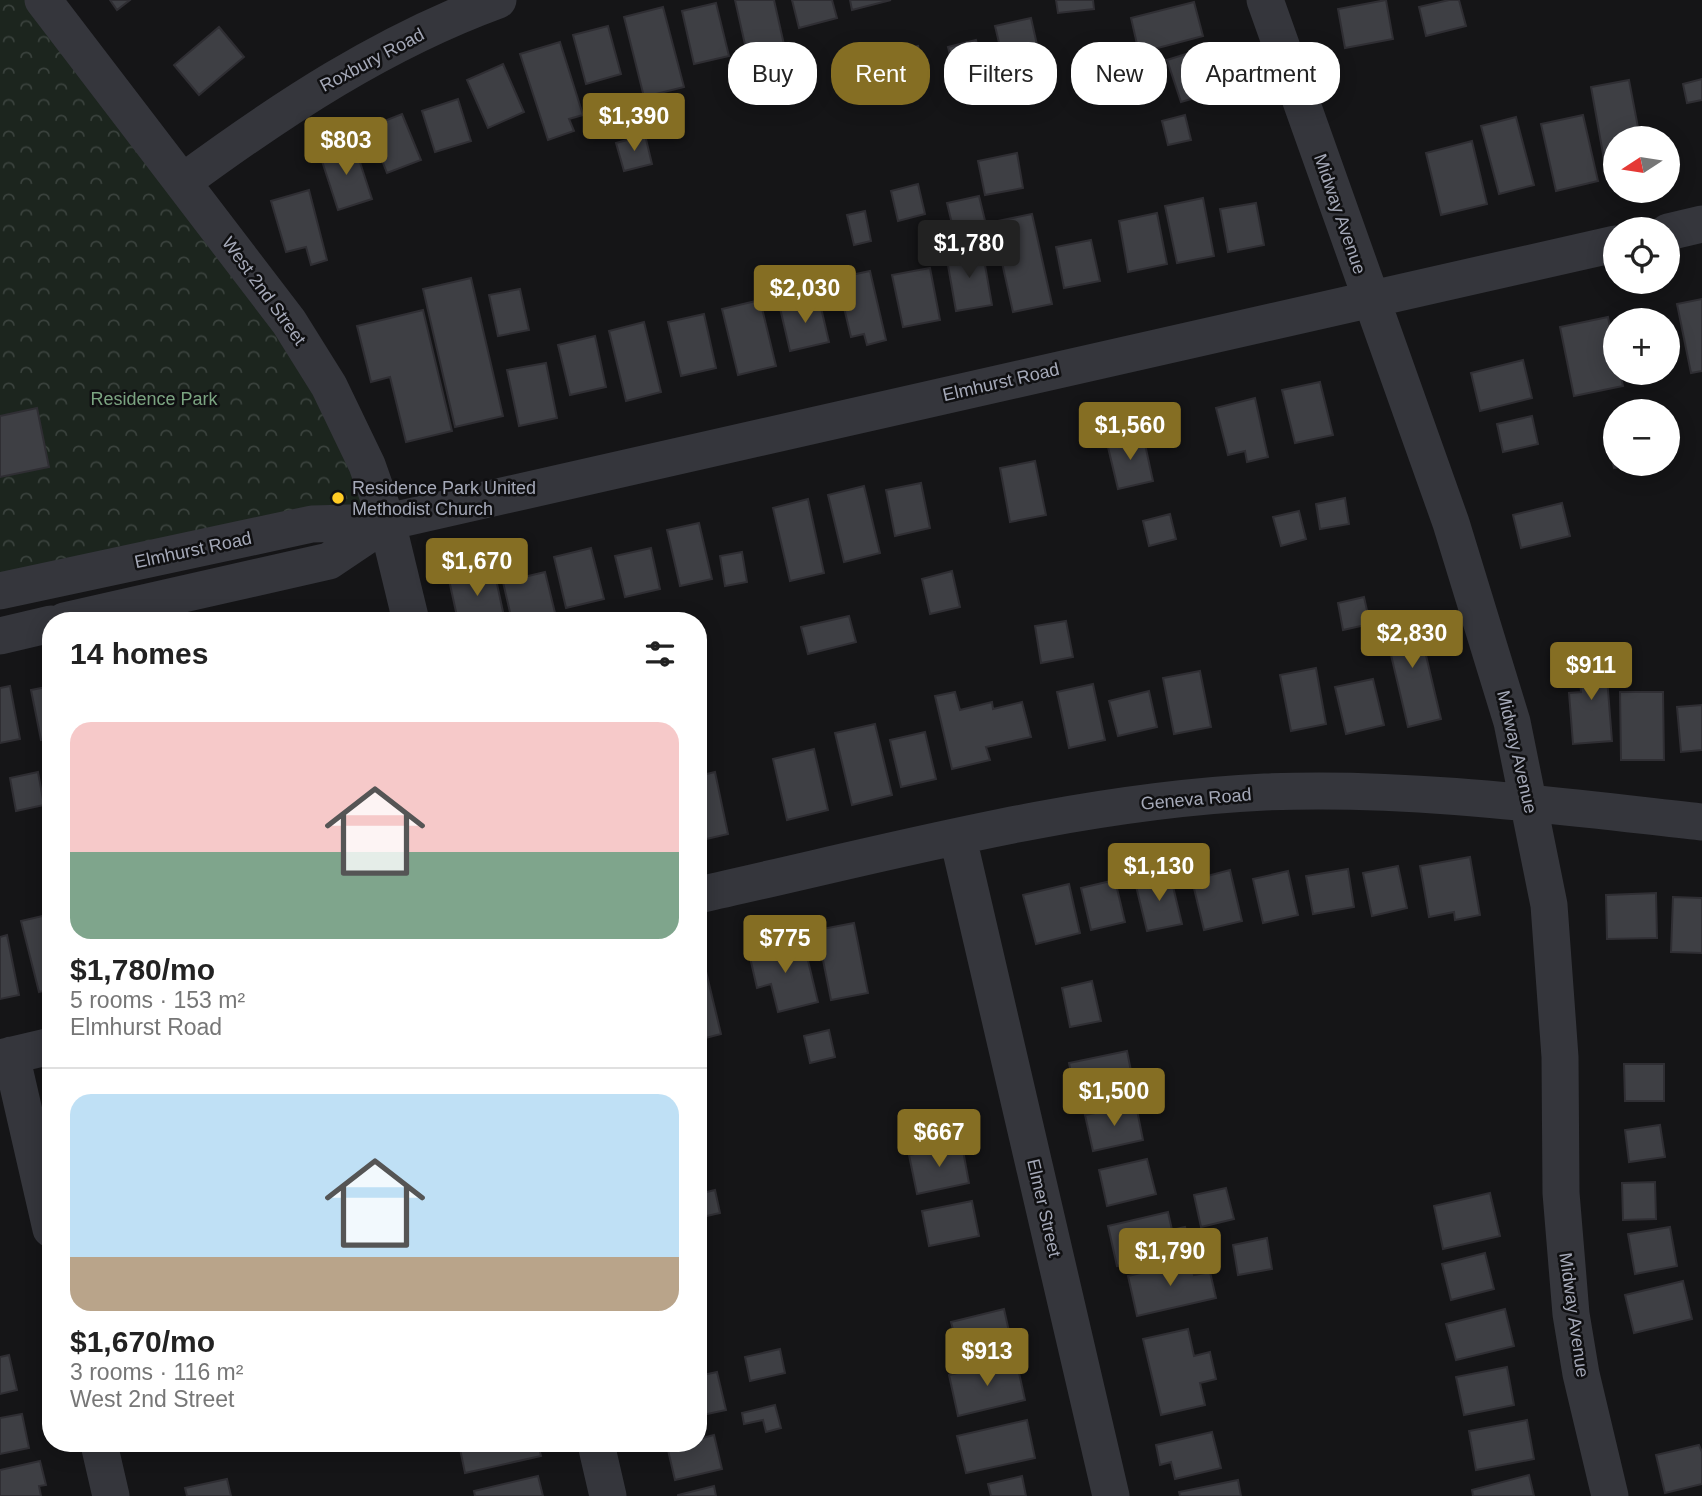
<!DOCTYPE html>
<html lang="en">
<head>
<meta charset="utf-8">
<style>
	:root { --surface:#fff; --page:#f2f2f2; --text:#222; --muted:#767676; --line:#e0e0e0; --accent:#856e23 }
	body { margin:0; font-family:Helvetica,sans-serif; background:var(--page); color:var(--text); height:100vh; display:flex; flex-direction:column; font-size:26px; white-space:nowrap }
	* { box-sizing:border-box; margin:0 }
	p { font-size:23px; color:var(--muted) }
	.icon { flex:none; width:38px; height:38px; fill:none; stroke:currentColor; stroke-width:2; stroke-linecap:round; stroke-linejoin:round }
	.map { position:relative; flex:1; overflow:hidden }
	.panel { position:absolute; left:42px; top:612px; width:665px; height:840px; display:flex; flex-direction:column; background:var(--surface); border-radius:28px; box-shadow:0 4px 18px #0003 }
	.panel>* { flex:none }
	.banner { position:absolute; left:728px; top:42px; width:665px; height:63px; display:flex; gap:14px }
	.needle { width:46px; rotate:258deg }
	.controls { position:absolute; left:1603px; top:126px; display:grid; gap:14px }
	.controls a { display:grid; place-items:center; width:77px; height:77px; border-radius:50%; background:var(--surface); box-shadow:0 4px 18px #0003; font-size:35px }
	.price { position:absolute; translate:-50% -60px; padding:0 16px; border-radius:7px; background:var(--accent); color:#fff; font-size:23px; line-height:46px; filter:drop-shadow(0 2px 4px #0008) }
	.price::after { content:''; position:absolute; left:50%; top:42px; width:21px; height:16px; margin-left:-10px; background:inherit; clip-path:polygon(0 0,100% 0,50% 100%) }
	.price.active { background:#222; color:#fff }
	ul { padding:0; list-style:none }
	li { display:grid; align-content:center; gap:14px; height:371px; padding:0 28px }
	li+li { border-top:2px solid var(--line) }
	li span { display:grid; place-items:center; height:217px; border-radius:21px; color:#555 }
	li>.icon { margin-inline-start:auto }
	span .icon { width:126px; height:126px; fill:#fffc; stroke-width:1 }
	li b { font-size:30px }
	h2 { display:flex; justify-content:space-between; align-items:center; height:84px; padding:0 28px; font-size:30px }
	.pill { padding:0 24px; border-radius:28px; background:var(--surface); box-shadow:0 4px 18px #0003; font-size:24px; line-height:63px }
	.pill.active { background:var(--accent); color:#fff }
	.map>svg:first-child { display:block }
	.park { fill:url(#park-crowns) }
	.building { fill:#3e3f44; stroke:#2f2e33; stroke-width:2 }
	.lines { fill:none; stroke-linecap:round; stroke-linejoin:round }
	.minor { stroke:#35363c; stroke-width:37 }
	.poi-dot { fill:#ffcb24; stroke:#101012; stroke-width:2.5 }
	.labels { text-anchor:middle; stroke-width:5; stroke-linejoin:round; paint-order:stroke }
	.street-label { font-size:18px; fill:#a5a9b8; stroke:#101012 }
	.park-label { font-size:18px; fill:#7ba481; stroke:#101012 }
	.poi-label { font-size:18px; fill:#a5a9b8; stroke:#101012; text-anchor:start }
</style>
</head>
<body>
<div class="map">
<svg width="1702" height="1496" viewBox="0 0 1702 1496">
	<defs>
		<pattern id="park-crowns" width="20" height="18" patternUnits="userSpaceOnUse" patternTransform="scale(1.75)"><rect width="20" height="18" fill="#1c251e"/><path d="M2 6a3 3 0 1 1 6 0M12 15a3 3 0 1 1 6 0" fill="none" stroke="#3a423d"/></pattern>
	</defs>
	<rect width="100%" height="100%" fill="#151517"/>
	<path class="park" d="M0,0H43L289,322L387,522L0,591Z"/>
	<path class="building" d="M110,0H130L117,10Z
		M735,0H774L785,49L748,58Z
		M792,0H832L837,18L799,28Z
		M850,0H891L852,10Z
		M1056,0H1093L1094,9L1058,13Z
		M1386,0L1393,39L1345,48L1338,9Z
		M1449,0H1459L1466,26L1426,36L1419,7Z
		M1194,2L1203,36L1139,53L1131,18Z
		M716,3L729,56L694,64L682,11Z
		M663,7L684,87L644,97L624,17Z
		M1031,18L1046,85L1011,93L995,26Z
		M608,26L621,74L586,84L573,35Z
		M219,27L244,57L199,95L174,65Z
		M976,40L983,69L955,76L948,47Z
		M560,42L583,115L569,119L574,131L548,140L520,54Z
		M918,46L926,82L900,89L890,53Z
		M1202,49L1215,92L1181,102L1167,60Z
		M503,64L524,112L488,128L467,80Z
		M1702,79V100L1687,103L1683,84Z
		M1629,80L1640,138H1615V163L1605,165L1591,87Z
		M458,99L471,141L435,152L422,111Z
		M402,114L421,160L387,173L369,127Z
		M1185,115L1191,140L1168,145L1162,121Z
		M1583,115L1598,181L1556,191L1541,124Z
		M1516,117L1534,185L1499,194L1481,126Z
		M645,135L652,164L624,171L616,143Z
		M1472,141L1487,204L1441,215L1426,153Z
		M354,144L372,199L338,210L320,155Z
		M1017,153L1023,188L985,195L978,161Z
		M918,184L925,214L898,221L891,191Z
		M309,190L327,260L311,265L306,247L286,252L271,201Z
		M979,196L989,237L957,245L947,203Z
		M1203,198L1214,256L1177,263L1165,206Z
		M1256,203L1264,245L1228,252L1220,209Z
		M865,211L871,241L854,245L847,215Z
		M1157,213L1167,264L1128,272L1119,221Z
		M1032,214L1052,304L1013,312L993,222Z
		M1091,240L1100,281L1064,288L1056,247Z
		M982,248L992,305L956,311L946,254Z
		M930,268L940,320L903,327L892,275Z
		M870,271L886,340L867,345L864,334L851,337L837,278Z
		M471,278L503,416L455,427L423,289Z
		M520,289L529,330L498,336L489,295Z
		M819,299L829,342L790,351L780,308Z
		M1702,299V371L1691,373L1677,304Z
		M760,300L776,366L738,375L722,309Z
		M423,310L452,431L406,442L390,377L371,382L357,326Z
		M704,314L716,368L681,376L668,322Z
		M1608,317L1615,351V373H1620L1623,386L1574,396L1560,327Z
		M644,322L661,392L626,401L609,331Z
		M595,336L606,387L570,395L558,345Z
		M1523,360L1532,398L1480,411L1471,373Z
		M546,363L557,418L519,426L507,370Z
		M1320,382L1333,435L1295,443L1282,390Z
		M1255,398L1268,457L1247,462L1245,451L1228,455L1216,408Z
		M37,408L49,467L0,477V416Z
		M1532,416L1538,444L1503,452L1497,424Z
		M1615,432V464H1633L1614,468L1607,434Z
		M1143,435L1153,481L1118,489L1107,443Z
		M1035,461L1046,515L1010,522L1000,468Z
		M921,483L930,528L895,536L886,490Z
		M864,486L880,553L844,562L828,495Z
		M1345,498L1349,524L1320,529L1316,504Z
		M808,499L824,573L790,581L773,508Z
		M1562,503L1570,536L1521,548L1513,515Z
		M1299,511L1306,539L1281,546L1273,517Z
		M1170,514L1176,539L1149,546L1143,521Z
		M699,523L712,579L680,586L667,530Z
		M591,548L604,599L566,608L554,557Z
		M651,548L660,589L625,597L615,556Z
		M742,552L747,582L725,586L720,556Z
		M494,570L505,621H458L449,580Z
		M952,571L960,607L930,614L922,579Z
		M545,572L557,621H512L503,582Z
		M1364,597L1370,624L1343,630L1338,603Z
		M1416,613L1441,719L1408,727L1383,621Z
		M849,616L856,642L808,654L801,627Z
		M349,617L350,621H326Z
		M1066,621L1073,657L1041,663L1035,626Z
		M1605,652L1612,741L1573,744L1569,693L1581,692L1578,654Z
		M1316,668L1326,724L1291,731L1280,675Z
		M1200,671L1211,727L1174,734L1163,678Z
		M1373,679L1384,725L1346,734L1335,687Z
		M1093,684L1105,740L1069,748L1057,692Z
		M10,686L20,739L0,743V688Z
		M51,686V738L41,740L31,690Z
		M1149,691L1157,727L1118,736L1109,701Z
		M955,692L960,710L992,702L993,709L1022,702L1031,737L986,747L990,760L952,769L935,696Z
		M1620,692H1663L1664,760H1621Z
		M1702,705V750L1681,752L1677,707Z
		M875,724L892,795L852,805L835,733Z
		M925,732L936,779L901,787L890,740Z
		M814,749L828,810L787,820L773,759Z
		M38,772L44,805L16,811L10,778Z
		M715,772L728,834L698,841V776Z
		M1470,857L1480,915L1455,920L1454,912L1429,917L1420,866Z
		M1398,866L1407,908L1372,916L1363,873Z
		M1348,869L1354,907L1313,914L1306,876Z
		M1230,870L1242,921L1204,930L1192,880Z
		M1288,871L1298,915L1263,923L1253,879Z
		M1170,874L1182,924L1147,931L1135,882Z
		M1115,880L1125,922L1091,930L1081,888Z
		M1069,884L1080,933L1036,944L1023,895Z
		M1656,893L1657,938L1607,939L1606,895Z
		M1673,897L1702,898V953L1671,952Z
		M51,914V989L39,992L21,921Z
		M854,923L868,993L831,1000L817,930Z
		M7,935L19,995L0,999V937Z
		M803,940L818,1002L778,1012L771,984L757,988L749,953Z
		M705,967L721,1034L698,1040V969Z
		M1092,981L1101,1021L1070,1027L1062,988Z
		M829,1030L835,1057L810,1063L804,1036Z
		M1127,1051L1134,1086L1076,1098L1069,1063Z
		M1624,1064H1664V1101H1625Z
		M1136,1105L1143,1140L1093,1151L1085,1115Z
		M1660,1125L1665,1157L1629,1162L1625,1130Z
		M962,1145L969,1183L917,1194L909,1155Z
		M1147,1159L1156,1194L1107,1206L1099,1170Z
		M1655,1182L1656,1219L1623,1220L1622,1183Z
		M1226,1188L1234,1219L1201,1227L1194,1195Z
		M715,1190L720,1213L698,1218V1194Z
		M1490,1193L1500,1236L1443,1249L1434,1206Z
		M972,1201L979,1236L929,1246L922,1211Z
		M1168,1212L1172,1230L1185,1227L1190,1249L1117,1266L1108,1226Z
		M1670,1227L1677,1266L1635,1274L1628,1234Z
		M1267,1238L1272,1269L1238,1275L1233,1245Z
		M1485,1253L1494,1289L1451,1300L1442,1264Z
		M1191,1261L1194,1275L1210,1272L1216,1298L1137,1316L1128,1276Z
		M1683,1281L1692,1319L1634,1333L1625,1295Z
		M1004,1309L1012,1345L960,1357L951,1322Z
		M1505,1309L1514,1346L1456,1360L1446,1324Z
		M1188,1329L1194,1356L1210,1352L1216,1379L1200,1383L1205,1405L1161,1415L1143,1339Z
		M780,1349L785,1373L750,1381L745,1357Z
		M9,1355L17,1390L0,1394V1357Z
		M1016,1359L1025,1400L958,1416L949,1375Z
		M1507,1367L1514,1405L1464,1415L1456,1377Z
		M717,1372L726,1410L698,1416V1376Z
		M775,1405L781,1428L766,1432L763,1420L744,1424L742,1413Z
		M22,1414L29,1448L0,1454V1418Z
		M1027,1420L1035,1458L966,1473L957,1436Z
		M1527,1420L1534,1459L1476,1470L1469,1431Z
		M1212,1432L1221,1468L1175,1479L1171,1462L1160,1465L1156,1445Z
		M714,1435L722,1469L675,1480L667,1446L698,1444V1439Z
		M459,1444H538L541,1456L465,1473Z
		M1699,1445L1702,1452V1484L1665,1493L1656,1455Z
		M40,1461L46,1485L39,1486L41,1496H0V1470Z
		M1529,1475L1534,1496H1473L1472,1490Z
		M538,1476L543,1496H475L474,1491Z
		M1022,1476L1026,1496H991L988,1484Z
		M227,1479L231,1496H187L185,1488Z
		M1238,1480L1241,1496H1180L1179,1492Z
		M714,1486L716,1496H678V1495Z"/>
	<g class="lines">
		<path class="minor" d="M43,0L289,322L329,386L367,465L387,522L411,621
			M1265,0L1451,523L1512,722L1549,905L1560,1057L1561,1193L1571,1314L1581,1374L1610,1496
			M184,181C282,109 383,42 498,0
			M1668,232L1702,224
			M0,591L312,524L387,522L1615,244
			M64,621L329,561L387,522
			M0,636L51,624
			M958,838L1111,1496
			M698,895C885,854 1073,801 1265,792C1411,786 1557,806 1702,822
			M11,1055L51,1229
			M0,1058L51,1046
			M99,1444L111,1496
			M596,1444L608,1496"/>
	</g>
	<circle class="poi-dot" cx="338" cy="498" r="7"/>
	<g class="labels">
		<g class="street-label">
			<text transform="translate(372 60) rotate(-28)" y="6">Roxbury Road</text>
			<text transform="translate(1340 214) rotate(71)" y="6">Midway Avenue</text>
			<text transform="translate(264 291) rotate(54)" y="6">West 2nd Street</text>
			<text transform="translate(1001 382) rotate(-13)" y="6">Elmhurst Road</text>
			<text transform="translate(193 550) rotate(-12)" y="6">Elmhurst Road</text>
			<text transform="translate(1517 752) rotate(77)" y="6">Midway Avenue</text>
			<text transform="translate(1196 799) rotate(-5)" y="6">Geneva Road</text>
			<text transform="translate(1044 1208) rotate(77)" y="6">Elmer Street</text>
			<text transform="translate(1574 1315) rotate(82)" y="6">Midway Avenue</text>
		</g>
		<g class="park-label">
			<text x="154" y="405">Residence Park</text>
		</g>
		<g class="poi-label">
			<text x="352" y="494">Residence Park United<tspan x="352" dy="21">Methodist Church</tspan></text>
		</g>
	</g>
</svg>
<div class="controls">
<a><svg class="needle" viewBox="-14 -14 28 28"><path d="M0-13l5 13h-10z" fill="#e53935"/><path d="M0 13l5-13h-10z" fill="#767676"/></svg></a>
<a><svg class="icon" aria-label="locate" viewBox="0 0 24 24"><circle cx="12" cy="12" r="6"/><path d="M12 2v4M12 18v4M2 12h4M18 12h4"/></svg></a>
<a>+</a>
<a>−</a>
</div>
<b class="price" style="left:634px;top:153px">$1,390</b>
<b class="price" style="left:346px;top:177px">$803</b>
<b class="price active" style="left:969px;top:280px">$1,780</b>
<b class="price" style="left:805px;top:325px">$2,030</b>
<b class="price" style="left:1130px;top:462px">$1,560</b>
<b class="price" style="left:477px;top:598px">$1,670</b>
<b class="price" style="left:1412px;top:670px">$2,830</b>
<b class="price" style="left:1591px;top:702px">$911</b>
<b class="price" style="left:1159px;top:903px">$1,130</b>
<b class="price" style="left:785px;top:975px">$775</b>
<b class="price" style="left:1114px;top:1128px">$1,500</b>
<b class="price" style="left:939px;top:1169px">$667</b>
<b class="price" style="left:1170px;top:1288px">$1,790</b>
<b class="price" style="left:987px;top:1388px">$913</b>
<div class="banner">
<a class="pill">Buy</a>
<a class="pill active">Rent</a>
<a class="pill">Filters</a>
<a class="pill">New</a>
<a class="pill">Apartment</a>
</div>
<section class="panel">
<h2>14 homes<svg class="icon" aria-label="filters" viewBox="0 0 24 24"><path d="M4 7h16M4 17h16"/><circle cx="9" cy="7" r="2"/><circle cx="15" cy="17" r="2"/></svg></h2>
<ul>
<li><span style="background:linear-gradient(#f6c9c9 60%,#7fa58c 0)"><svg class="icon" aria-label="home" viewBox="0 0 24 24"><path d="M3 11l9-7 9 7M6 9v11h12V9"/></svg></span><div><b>$1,780/mo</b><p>5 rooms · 153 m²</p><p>Elmhurst Road</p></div></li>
<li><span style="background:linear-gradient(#bfe0f5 75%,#b9a48a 0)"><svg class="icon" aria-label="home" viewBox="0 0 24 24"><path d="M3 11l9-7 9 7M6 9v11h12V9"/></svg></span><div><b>$1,670/mo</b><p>3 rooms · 116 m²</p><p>West 2nd Street</p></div></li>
</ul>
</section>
</div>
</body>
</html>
